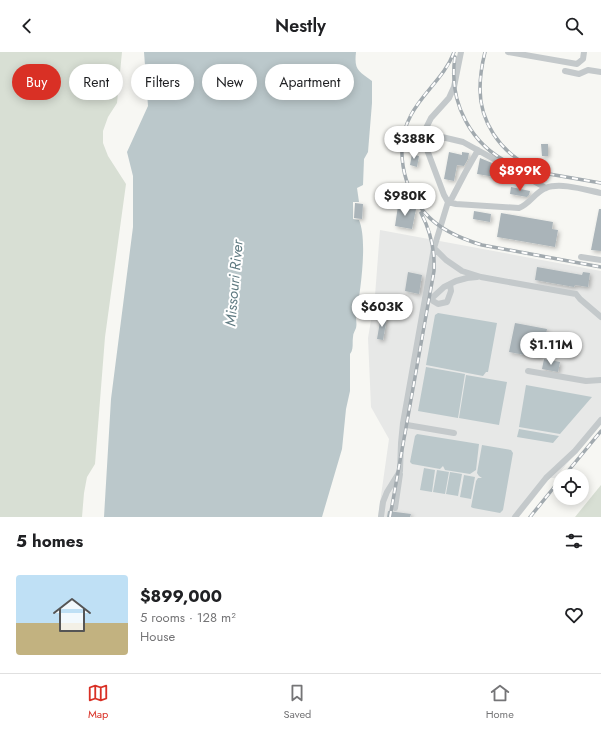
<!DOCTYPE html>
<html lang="en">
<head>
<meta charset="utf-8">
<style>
	:root { --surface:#fff; --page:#f2f2f2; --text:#202124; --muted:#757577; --line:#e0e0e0; --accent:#d93025 }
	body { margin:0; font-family:Jost,sans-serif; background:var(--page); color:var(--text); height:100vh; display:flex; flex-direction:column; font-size:15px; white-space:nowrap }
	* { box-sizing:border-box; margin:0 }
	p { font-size:13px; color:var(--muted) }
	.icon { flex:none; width:22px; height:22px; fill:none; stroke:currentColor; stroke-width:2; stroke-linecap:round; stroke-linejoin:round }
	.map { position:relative; height:465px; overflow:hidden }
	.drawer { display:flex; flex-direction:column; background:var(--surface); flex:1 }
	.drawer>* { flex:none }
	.top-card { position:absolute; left:12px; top:12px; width:400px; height:36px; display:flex; gap:8px }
	.controls { position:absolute; left:553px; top:417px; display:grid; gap:8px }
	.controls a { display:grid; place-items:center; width:36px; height:36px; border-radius:50%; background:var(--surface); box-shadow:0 2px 10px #0003; font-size:20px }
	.price { position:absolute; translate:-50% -34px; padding:0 9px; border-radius:14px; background:#fff; color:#222; font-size:13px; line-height:26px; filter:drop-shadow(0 1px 2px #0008) }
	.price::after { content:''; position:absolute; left:50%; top:24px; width:12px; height:9px; margin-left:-6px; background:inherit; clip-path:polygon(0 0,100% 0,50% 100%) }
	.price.selected { background:var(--accent); color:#fff }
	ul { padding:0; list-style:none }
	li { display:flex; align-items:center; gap:12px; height:100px; padding:0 16px }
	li+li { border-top:1px solid var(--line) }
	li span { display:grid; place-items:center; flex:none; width:112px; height:80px; border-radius:4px; color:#555 }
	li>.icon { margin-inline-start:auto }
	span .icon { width:48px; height:48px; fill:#fffc; stroke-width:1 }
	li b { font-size:17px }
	h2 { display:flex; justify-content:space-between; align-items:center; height:48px; padding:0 16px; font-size:17px }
	.chip { padding:0 14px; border-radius:18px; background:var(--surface); box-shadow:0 2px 10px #0003; font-size:14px; line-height:36px }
	.chip.selected { background:var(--accent); color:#fff }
	header { display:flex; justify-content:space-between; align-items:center; height:52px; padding:0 16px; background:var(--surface); font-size:18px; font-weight:600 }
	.dock { display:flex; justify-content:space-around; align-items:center; height:56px; border-top:1px solid var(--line); background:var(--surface); font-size:11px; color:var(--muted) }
	.dock a { display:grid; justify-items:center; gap:2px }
	.dock .selected { color:var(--accent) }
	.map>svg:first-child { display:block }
	.built { fill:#e7e8e7 }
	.green { fill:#d8dfd4 }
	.water { fill:#bbc8cb }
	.building { fill:#aab4b9; filter:url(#shadow) }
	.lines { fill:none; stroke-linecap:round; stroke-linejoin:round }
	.minor { stroke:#c4c9cb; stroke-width:6 }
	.rail-casing { stroke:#a2aaaf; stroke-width:3.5 }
	.rail { stroke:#fff; stroke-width:2; stroke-dasharray:6; stroke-linecap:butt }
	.labels { text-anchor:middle; stroke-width:4; stroke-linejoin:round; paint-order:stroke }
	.water-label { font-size:15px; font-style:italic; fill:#607b82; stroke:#fff }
</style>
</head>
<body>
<header><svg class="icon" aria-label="back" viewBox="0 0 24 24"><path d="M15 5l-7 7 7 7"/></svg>Nestly<svg class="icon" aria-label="search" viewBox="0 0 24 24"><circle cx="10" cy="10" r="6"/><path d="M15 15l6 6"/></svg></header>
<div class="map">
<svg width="601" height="465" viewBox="0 0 601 465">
	<defs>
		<filter id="shadow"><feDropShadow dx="2" dy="2" stdDeviation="2" flood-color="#0004"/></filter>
	</defs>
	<rect width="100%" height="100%" fill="#f7f7f3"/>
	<path class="built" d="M380,178L601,219V371L555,426H550L519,465H378L389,387L371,355L368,286L375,244Z"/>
	<path class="green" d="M0,0H122L117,51L108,65L103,79V91L108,104L126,132L105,285L95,412L87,425L84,441L82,465H0Z
		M601,433V465H575Z"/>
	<path class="water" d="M144,0H356C354,18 358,19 372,29V51L368,100L364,107L363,133L357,136L359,150H353V167L359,168C368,189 360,241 356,264C356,268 357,272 356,276C355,279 353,281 353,285C352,291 354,297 350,302V339L346,357L342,397L322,465H104L111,347L133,175V124L127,100L148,54Z
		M438,261L497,271L488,320H486L483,324L426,313L435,263Z
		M426,315L465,322L458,366L418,359Z
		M466,323L507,330L499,373L459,366Z
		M526,333L592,345L560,382L519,375Z
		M519,377L559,384L553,391L517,385Z
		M417,382L479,392L476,418L470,422L445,418L443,414L440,417L412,412L410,410L415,384Z
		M482,393L511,398L513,401L503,458L500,461L473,456L471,455L476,429L478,426H482L479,424L477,421Z
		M424,416L435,418L432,440L420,438Z
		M437,418L449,420L445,442L433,440Z
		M450,420L462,422L458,444L446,442Z
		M464,423L475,425L471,447L460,445Z"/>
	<path class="building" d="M541,92H548V104H542Z
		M449,100L462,103V100L469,101L468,107L464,114L457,113L454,129L444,127Z
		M412,102L419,104L417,115L410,113Z
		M480,106L492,111L491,113L497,114L503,117L501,126L477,122Z
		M511,135L530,139L529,143L527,145L510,142Z
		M355,151L363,152L362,167L354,166Z
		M398,154L416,157L412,177L395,174Z
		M599,157H601V199L591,198Z
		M474,159L491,162L490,170L473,167Z
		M501,161L553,170L552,177L558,178L555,195L497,185Z
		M537,215L582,223L583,220L590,221L588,235L575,233L574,235L535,228Z
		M408,220L422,223L419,242L405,239Z
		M381,264L387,265L383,288L377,287Z
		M515,271L547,277L541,306L509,300Z
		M564 298a6 6 0 1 1 12 0a6 6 0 1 1-12 0Z
		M544,307L560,310L558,320L542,317Z
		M388,459L411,462L410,465H387Z"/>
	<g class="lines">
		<path class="minor" d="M508,0L577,12L583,7L584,0
			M565,19L579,22L588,18L601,20
			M425,81L463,90L546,136
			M448,150L456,152L519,156C530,152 535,140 546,136C560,130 586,138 601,141
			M448,150L452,146L465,121L478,98
			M434,196L446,208L462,219L481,225L576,242L580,247L601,265
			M581,205L601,208
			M425,246H432L444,235L456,229L467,226L477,225
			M432,246L433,249L438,252L447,250L451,239L450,232
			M528,319L586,329L601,328
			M403,371L407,373L454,381
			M395,456L400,422
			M381,465L383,450L387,440L400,419L401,391L403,371L434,196L448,150L444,143L426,95L424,86L426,76L431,66L449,46L454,35L461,0
			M515,465L546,426L575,399L601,368"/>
		<g class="rail-casing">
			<path id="rail" d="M454,0C445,25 423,40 411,63C394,94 402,136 426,162C440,178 462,187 482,193L601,215
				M485,0C482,12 480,25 480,37C480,70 500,99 529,114
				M455,5C448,50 471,95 514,113C525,118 537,119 549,122C567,125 584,128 601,131
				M564,424L601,379
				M390,465L434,219C435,198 431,180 421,161
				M530,465L560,428"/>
		</g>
		<use href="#rail" class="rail"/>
	</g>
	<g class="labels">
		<g class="water-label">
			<text transform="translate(234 231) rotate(-85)" y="5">Missouri River</text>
		</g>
	</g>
</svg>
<div class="controls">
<a><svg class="icon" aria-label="locate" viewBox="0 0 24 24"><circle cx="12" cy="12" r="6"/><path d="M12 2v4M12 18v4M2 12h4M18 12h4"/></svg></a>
</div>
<b class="price" style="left:414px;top:108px">$388K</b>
<b class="price selected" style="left:520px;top:140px">$899K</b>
<b class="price" style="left:405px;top:165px">$980K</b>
<b class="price" style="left:382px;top:276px">$603K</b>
<b class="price" style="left:551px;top:314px">$1.11M</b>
<div class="top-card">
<a class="chip selected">Buy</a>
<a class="chip">Rent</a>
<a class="chip">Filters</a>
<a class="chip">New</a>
<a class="chip">Apartment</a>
</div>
</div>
<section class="drawer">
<h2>5 homes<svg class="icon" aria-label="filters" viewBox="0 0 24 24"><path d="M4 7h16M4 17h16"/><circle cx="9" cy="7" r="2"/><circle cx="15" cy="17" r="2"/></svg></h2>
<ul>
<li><span style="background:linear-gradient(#bfe0f5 60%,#c2b280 0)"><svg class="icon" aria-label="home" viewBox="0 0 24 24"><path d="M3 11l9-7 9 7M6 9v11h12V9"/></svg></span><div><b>$899,000</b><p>5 rooms · 128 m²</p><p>House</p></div><svg class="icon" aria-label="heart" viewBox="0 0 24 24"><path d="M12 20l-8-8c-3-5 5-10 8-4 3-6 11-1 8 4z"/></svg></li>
</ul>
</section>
<nav class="dock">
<a class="selected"><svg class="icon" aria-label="map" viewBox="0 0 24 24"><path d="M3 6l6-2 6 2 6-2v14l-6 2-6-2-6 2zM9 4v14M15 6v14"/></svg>Map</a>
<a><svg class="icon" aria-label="saved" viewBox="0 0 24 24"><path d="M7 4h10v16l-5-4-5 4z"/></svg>Saved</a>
<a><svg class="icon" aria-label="home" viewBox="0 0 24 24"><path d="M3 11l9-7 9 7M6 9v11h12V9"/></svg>Home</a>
</nav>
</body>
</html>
